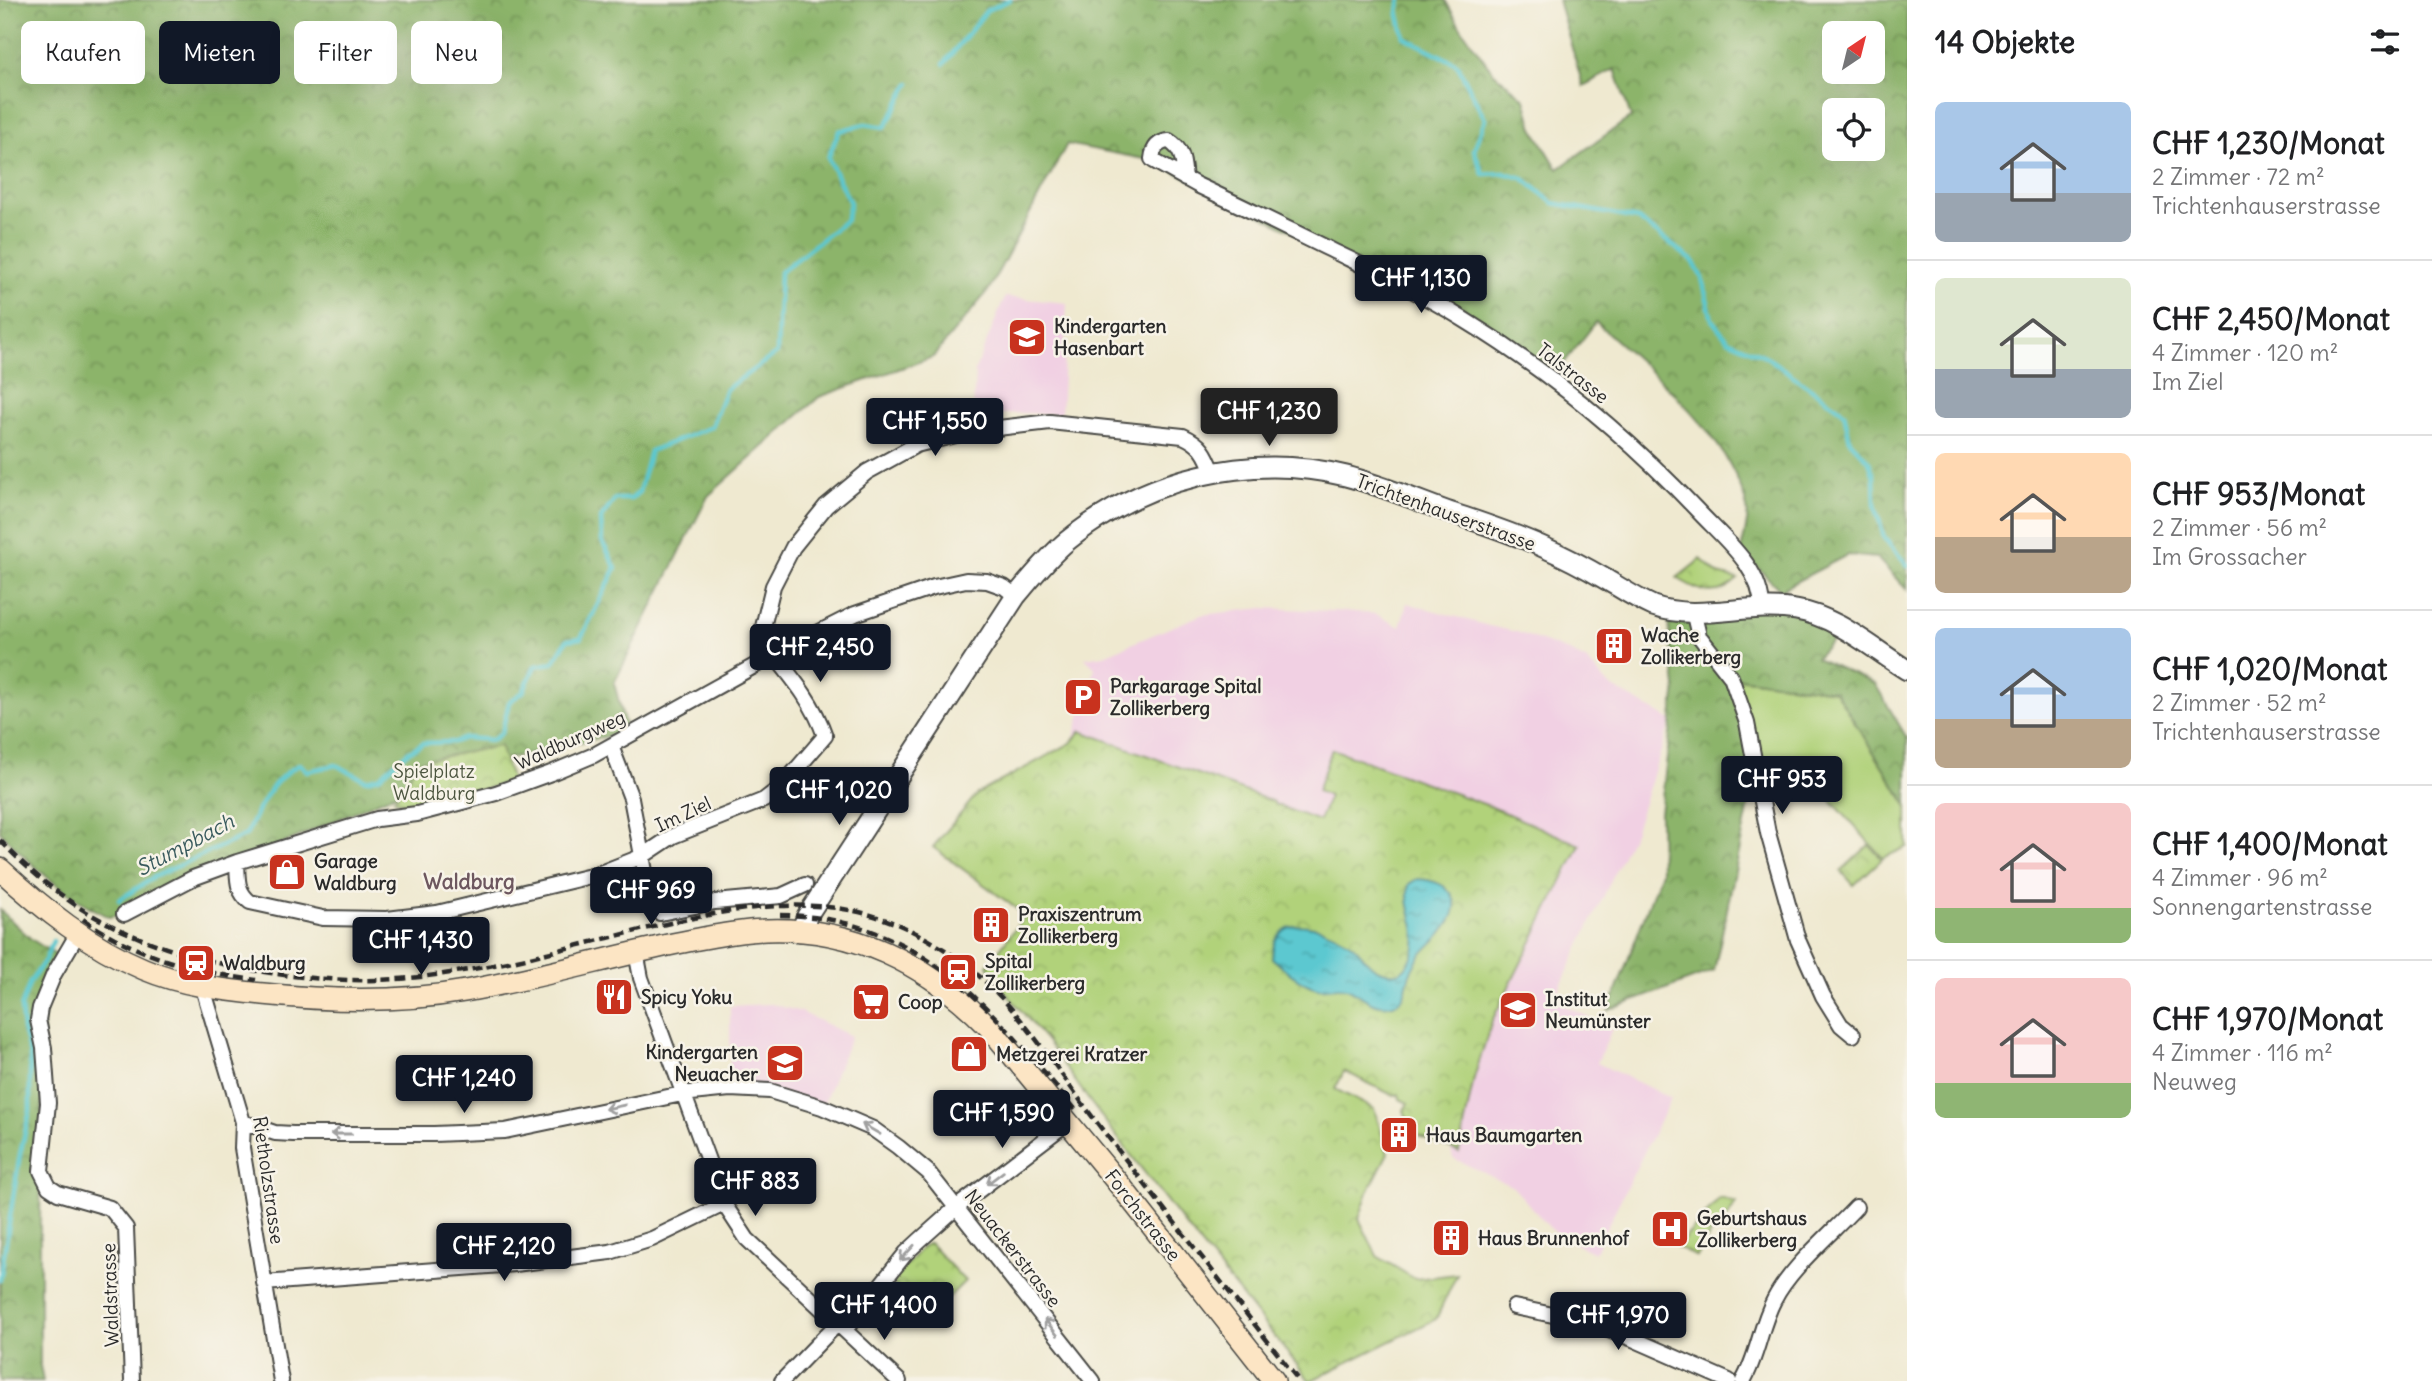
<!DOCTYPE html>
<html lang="de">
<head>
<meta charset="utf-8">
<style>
	:root { --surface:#fff; --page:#f6f6f6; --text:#202124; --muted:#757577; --line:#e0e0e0; --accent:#111827 }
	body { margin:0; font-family:Delius,sans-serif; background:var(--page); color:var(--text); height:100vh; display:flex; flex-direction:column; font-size:26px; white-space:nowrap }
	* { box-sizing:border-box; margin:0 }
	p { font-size:23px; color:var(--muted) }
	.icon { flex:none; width:38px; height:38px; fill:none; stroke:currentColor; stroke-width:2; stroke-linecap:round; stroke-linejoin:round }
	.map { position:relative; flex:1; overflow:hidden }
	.sheet { display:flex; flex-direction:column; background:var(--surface); width:525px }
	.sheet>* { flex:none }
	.top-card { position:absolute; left:21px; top:21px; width:665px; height:63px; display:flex; gap:14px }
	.needle { width:46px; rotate:35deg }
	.buttons { position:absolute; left:1822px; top:21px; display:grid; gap:14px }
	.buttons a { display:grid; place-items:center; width:63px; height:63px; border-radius:10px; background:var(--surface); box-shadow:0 7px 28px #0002; font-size:35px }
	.price { position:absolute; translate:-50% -60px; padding:0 16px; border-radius:7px; background:var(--accent); color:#fff; font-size:23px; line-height:46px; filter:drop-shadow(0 2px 4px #0008) }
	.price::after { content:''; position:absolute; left:50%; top:42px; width:21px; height:16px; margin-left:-10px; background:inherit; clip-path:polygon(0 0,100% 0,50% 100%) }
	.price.current { background:#222; color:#fff }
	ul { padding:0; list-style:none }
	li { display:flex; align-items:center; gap:21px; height:175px; padding:0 28px }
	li+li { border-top:2px solid var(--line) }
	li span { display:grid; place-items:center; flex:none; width:196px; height:140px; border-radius:10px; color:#555 }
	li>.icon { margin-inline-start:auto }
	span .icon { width:84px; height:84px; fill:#fffc; stroke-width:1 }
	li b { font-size:30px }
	h2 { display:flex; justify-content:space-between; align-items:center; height:84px; padding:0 28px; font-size:30px }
	.pill { padding:0 24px; border-radius:10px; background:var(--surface); box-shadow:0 7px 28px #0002; font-size:24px; line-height:63px }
	.pill.current { background:var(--accent); color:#fff }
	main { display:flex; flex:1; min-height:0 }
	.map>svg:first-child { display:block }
	.built { fill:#f1d0e3 }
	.green { fill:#b1d27a; stroke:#6e7e52; stroke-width:2 }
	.forest { fill:url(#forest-crowns); stroke:#5c704a; stroke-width:2; fill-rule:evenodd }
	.park { fill:url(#park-crowns); stroke:#6e7e52; stroke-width:2 }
	.water { fill:url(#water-ripples); stroke:#437a7e; stroke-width:2 }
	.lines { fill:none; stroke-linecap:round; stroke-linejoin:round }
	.stream { stroke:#5bc8d0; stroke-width:4.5 }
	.minor-casing { stroke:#484844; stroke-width:18 }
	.tertiary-casing { stroke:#484844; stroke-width:23 }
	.secondary-casing { stroke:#484844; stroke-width:24 }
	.minor { stroke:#fff; stroke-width:14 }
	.tertiary { stroke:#fff; stroke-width:19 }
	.secondary { stroke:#fce5c4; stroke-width:21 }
	.rail { stroke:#2b2b2b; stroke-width:4.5; stroke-dasharray:10 5; stroke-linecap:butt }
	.oneway { stroke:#a0a0a0 }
	.labels { text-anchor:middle; stroke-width:5; stroke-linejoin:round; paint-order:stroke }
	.poi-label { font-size:19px; font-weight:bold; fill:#2b2b2b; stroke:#f7f3e8; text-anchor:start }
	.street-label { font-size:19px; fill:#2b2b2b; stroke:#f7f3e8 }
	.park-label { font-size:19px; fill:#4c553f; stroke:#f7f3e8 }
	.water-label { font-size:21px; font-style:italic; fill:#395a5d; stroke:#f7f3e8 }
	.neighbourhood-label { font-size:21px; font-weight:bold; fill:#6d575f; stroke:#f7f3e8 }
</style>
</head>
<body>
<main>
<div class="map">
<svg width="1907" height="1381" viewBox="0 0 1907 1381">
	<defs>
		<pattern id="forest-crowns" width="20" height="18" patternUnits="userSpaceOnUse" patternTransform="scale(1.75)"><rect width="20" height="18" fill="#8cb46a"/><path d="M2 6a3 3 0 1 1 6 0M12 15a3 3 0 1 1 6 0" fill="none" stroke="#739357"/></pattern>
		<pattern id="park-crowns" width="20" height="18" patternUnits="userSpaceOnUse" patternTransform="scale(1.75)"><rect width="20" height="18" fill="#b1d27a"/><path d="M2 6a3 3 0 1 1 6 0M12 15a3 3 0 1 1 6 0" fill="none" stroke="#98b46a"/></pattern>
		<pattern id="water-ripples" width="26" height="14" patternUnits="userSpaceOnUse" patternTransform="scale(1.75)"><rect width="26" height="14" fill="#5bc8d0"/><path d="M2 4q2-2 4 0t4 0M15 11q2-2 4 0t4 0" fill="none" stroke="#4ba3a9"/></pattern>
	</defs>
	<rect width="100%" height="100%" fill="#f7f3e8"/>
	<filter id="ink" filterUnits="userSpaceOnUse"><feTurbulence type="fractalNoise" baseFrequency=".0143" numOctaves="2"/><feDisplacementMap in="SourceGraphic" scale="14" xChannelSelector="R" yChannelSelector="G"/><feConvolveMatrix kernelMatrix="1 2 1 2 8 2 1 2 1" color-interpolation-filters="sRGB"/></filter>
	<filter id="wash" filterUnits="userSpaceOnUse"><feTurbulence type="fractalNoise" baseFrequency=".00686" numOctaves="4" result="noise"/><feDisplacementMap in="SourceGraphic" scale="28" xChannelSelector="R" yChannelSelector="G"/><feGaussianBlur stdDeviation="1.57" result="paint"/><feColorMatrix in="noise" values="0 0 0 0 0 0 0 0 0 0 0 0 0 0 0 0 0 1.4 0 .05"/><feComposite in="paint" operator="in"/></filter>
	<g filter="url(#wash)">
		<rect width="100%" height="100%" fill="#efe9d0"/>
		<path class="built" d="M1005,297L1067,303L1061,414L1018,413L973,416L975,370Z
			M1407,603L1489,626L1517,632L1563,649L1586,660L1611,687L1671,720L1635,830L1554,1000L1612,1029L1597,1063L1671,1098L1594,1253L1561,1237L1549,1227L1513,1187L1453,1158L1435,1089L988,965L1025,915L933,847L1070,750L1095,668L1085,658L1104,655L1201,615L1263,608L1356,612L1376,614L1400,627Z
			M771,1004L801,1012L851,1036L822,1107L730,1089V1006Z"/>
		<path class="green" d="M1731,677L1835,691L1907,805V847L1883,858L1806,772L1757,767Z
			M1720,1198L1736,1203L1724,1223L1713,1229L1697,1257L1677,1247Z"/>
		<path class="forest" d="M0,0H1445L1461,28L1493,72L1525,99L1533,128L1558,169L1631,117L1615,69L1583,86L1558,0H1907V590L1877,558L1847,555L1780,590L1741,551C1743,538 1750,520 1747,508C1729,431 1651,373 1596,322L1557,372L1461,317L1154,161L1067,144L988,291L933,357L819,397L708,496L614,683L627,732L442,773L124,914L109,917C67,897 31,866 0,831ZM1834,33H1872V72H1834ZM1834,110H1872V149H1834Z
			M1667,609H1783L1842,629L1816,658L1875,684L1907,738V805L1835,691L1732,677L1757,767L1714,971L1609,1010L1661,872L1660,813L1676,687Z
			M0,910L31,939L62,959L44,994L40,1224V1366L43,1381H0Z"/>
		<path class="park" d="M1701,559L1718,574L1738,579C1716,600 1700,592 1677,578Z
			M1081,731L1274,802V804L1319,821L1329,796L1317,791L1332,749L1492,807L1580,845L1492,1021L1474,1078L1459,1152L1412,1133L1404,1110L1408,1103L1400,1099L1399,1094L1394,1096L1344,1071L1335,1089L1374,1109L1388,1153L1368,1192L1359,1219L1377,1256L1415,1279L1457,1274L1436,1319L1310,1381L1185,1225L1091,1103L1046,1040L1001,987L988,965L1025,915L933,847L977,794L1071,743Z
			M500,746L512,781L415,809L394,799L419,761Z
			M1869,845L1882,859L1854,885L1841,871Z
			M929,1243L965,1281L929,1317L891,1282L923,1246Z"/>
		<path class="water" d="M1417,879C1451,881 1468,902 1443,931C1436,941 1424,949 1418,959C1415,964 1412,969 1410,974C1405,985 1408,1000 1393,1004C1375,1010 1363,996 1349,989C1339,984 1327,990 1317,988C1300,983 1285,970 1272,958C1274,909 1322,925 1350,943C1361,950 1365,963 1377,969C1387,973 1398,977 1406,967C1429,937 1402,912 1409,884Z"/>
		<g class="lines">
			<path class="stream" d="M1401,0L1398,11L1404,37L1457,64L1485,119L1474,150L1483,174L1504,173L1523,178L1553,203L1638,219L1693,261L1702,278L1712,320L1728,340L1765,356L1844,412L1850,441L1869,461L1874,477L1875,504L1884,538L1907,565
				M944,64L987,10L1010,0
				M119,900L154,877L246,835C258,808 272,778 300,764L307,771L336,765L366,780L379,777L408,752L423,743L454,742L465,738L493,740L502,732L509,702L523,692L535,666L553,663L567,640L581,638L616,568L602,541L601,518L615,499H631L639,492L650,451L711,427L726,389L777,353L780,272L846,220L850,203L828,158L839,131L865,124L885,127L910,83
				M0,1280L20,1154L30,1111V1055L23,1030L21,1007L30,982L45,960L53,941"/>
		</g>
	</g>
	<g filter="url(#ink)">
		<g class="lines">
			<g class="minor-casing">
				<path id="minor" d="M1185,179C1183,163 1184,150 1169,141C1158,142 1153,148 1152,159L1154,161L1197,185C1242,206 1286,228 1331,250C1376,272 1421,293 1463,319C1550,372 1627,436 1697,510C1724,539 1762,568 1762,609
					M1693,611L1699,636L1731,677L1747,723L1768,833L1798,940L1823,996L1841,1025L1853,1035
					M760,663L763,627L773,586L793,547L826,506L867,472L916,445L972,431L1050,422L1183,436C1201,444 1206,453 1213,472
					M611,746L631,798L652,908L660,913L715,902L781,896L805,885
					M237,862C238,879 236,891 250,902L323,918L387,919L437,913L595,875L643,856L673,836L764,800L782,786L825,736C814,704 795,681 774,655
					M124,914L193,878L237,862L377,819L417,814L496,793L551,773L594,755L774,655L855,614L934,587L966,580L987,581L1004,587L1016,596
					M78,933L54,974L40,1008L38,1020L44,1048L48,1103L41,1171L49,1187L58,1193L110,1208L126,1228L132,1381
					M636,952L641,978L724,1204L747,1239L899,1381
					M203,988L243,1122L242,1148L281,1381
					M243,1122L275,1133L293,1134H434L505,1131L682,1094L730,1089L770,1091L822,1107L873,1129L898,1147L928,1172L1093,1381
					M264,1283L515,1264L610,1252L652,1239L724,1204
					M1514,1307L1587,1322L1633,1339L1729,1381
					M845,1330L906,1253L920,1240L957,1207L1068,1122
					M782,1381L838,1323
					M1743,1381C1758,1356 1760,1326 1774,1300C1790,1268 1831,1234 1856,1207"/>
			</g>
			<g class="tertiary-casing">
				<path id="tertiary" d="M801,931L807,916L1016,596C1032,577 1048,557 1067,541C1144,478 1248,452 1346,476C1380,485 1413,499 1446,511C1478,522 1510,532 1541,546C1564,556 1585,567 1607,580C1622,589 1637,599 1653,606C1698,622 1749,602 1796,610C1836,616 1873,649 1907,670"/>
			</g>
			<g class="secondary-casing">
				<path id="secondary" d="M0,869C43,909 89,946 144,969C182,985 222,990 263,994C330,1001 398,1003 465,991C533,979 600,960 668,945C707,937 748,928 789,930C868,933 936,972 990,1028L1123,1189L1274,1381"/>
			</g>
			<use href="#minor" class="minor"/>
			<use href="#tertiary" class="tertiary"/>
			<use href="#secondary" class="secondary"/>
			<path class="rail" d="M0,840C23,865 49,887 77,906C166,963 305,988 409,978C477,972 542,954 608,938C707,914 818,882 914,932C1007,979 1041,1051 1101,1128C1167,1213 1233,1297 1299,1381
				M780,915C920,916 993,1010 1075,1109
				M83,919C136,955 192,972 256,980"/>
		</g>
		<defs><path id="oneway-shaft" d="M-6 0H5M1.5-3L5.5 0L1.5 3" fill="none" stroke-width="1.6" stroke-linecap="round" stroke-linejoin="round" transform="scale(1.75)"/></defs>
		<g class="oneway">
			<use href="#oneway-shaft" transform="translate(615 1107) rotate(168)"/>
			<use href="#oneway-shaft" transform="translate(871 1129) rotate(-150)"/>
			<use href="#oneway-shaft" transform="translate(341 1134) rotate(-180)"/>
			<use href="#oneway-shaft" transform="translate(995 1178) rotate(143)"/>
			<use href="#oneway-shaft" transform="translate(907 1253) rotate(133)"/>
			<use href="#oneway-shaft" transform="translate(1051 1327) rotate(-128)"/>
		</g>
	</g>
	<defs>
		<g id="school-square" transform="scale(2.0125)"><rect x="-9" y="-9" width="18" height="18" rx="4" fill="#c8321e" stroke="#f7f3e8"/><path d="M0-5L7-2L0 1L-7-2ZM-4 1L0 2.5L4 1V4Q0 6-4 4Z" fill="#fff"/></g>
		<g id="building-square" transform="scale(2.0125)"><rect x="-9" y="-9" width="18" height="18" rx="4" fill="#c8321e" stroke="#f7f3e8"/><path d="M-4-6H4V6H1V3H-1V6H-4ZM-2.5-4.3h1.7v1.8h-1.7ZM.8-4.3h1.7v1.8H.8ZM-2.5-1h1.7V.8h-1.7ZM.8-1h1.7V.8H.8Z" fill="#fff"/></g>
		<g id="parking-square" transform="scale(2.0125)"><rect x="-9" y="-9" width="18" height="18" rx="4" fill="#c8321e" stroke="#f7f3e8"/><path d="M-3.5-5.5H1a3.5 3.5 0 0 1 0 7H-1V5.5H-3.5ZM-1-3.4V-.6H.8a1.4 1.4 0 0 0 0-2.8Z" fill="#fff"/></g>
		<g id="shop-square" transform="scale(2.0125)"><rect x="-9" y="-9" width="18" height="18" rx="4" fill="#c8321e" stroke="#f7f3e8"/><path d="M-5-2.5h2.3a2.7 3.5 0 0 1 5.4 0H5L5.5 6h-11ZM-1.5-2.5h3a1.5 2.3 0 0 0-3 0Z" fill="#fff"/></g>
		<g id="station-square" transform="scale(2.0125)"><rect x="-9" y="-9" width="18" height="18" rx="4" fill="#c8321e" stroke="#f7f3e8"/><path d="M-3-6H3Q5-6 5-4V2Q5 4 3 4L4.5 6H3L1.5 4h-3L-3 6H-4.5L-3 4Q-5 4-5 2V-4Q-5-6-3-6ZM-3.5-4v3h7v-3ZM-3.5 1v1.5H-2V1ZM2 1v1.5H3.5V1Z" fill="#fff"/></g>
		<g id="restaurant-square" transform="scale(2.0125)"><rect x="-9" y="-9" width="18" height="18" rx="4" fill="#c8321e" stroke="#f7f3e8"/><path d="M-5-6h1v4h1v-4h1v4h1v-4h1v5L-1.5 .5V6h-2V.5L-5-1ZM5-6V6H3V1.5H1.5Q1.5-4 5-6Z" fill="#fff"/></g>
		<g id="supermarket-square" transform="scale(2.0125)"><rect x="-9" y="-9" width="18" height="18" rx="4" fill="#c8321e" stroke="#f7f3e8"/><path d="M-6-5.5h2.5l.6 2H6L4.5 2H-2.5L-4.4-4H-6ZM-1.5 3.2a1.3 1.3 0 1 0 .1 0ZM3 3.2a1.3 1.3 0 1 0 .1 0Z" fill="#fff"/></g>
		<g id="university-square" transform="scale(2.0125)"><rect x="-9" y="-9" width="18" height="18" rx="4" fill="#c8321e" stroke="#f7f3e8"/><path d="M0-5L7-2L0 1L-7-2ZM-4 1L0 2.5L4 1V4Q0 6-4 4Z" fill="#fff"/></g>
		<g id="hospital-square" transform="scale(2.0125)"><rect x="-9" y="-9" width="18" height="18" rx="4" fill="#c8321e" stroke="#f7f3e8"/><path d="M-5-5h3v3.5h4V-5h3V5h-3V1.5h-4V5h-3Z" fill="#fff"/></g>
	</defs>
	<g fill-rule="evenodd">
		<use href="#school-square" x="1027" y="337"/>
		<use href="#building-square" x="1614" y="646"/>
		<use href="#parking-square" x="1083" y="697"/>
		<use href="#shop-square" x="287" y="872"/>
		<use href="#building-square" x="991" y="925"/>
		<use href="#station-square" x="196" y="963"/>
		<use href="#station-square" x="958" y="972"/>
		<use href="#restaurant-square" x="614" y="997"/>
		<use href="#supermarket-square" x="871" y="1002"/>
		<use href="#university-square" x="1518" y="1010"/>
		<use href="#shop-square" x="969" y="1054"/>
		<use href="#school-square" x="785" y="1063"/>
		<use href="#building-square" x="1399" y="1135"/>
		<use href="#hospital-square" x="1670" y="1229"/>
		<use href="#building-square" x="1451" y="1238"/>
	</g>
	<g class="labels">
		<g class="poi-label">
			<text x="1054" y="333">Kindergarten<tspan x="1054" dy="22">Hasenbart</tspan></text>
			<text x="1641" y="642">Wache<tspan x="1641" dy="22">Zollikerberg</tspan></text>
			<text x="1110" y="693">Parkgarage Spital<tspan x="1110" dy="22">Zollikerberg</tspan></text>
			<text x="314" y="868">Garage<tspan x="314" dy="22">Waldburg</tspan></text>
			<text x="1018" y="921">Praxiszentrum<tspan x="1018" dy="22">Zollikerberg</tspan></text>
			<text x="985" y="968">Spital<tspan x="985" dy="22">Zollikerberg</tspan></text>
			<text x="223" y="970">Waldburg</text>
			<text x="641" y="1004">Spicy Yoku</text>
			<text x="1545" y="1006">Institut<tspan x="1545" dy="22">Neumünster</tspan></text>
			<text x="898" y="1009">Coop</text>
			<text x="758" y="1059" text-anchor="end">Kindergarten<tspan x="758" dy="22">Neuacher</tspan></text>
			<text x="996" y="1061">Metzgerei Kratzer</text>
			<text x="1426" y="1142">Haus Baumgarten</text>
			<text x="1697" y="1225">Geburtshaus<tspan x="1697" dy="22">Zollikerberg</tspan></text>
			<text x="1478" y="1245">Haus Brunnenhof</text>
		</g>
		<g class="street-label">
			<text transform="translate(1573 373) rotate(38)" y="7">Talstrasse</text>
			<text transform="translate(1446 512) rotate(20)" y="7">Trichtenhauserstrasse</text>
			<text transform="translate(570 740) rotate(-24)" y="7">Waldburgweg</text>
			<text transform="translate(683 814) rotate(-25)" y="7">Im Ziel</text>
			<text transform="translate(269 1180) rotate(82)" y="7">Rietholzstrasse</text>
			<text transform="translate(1143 1215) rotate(52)" y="7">Forchstrasse</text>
			<text transform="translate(1013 1248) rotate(52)" y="7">Neuackerstrasse</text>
			<text transform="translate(110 1295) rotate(-92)" y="7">Waldstrasse</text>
		</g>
		<g class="park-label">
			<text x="434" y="778">Spielplatz<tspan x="434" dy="22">Waldburg</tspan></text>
		</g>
		<g class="water-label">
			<text transform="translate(185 845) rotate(-28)" y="7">Stumpbach</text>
		</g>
		<g class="neighbourhood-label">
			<text x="469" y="889">Waldburg</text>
		</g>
	</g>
</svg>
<div class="buttons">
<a><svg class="needle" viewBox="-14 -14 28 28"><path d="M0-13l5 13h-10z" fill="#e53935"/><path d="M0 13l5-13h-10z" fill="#757577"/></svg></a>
<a><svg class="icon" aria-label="locate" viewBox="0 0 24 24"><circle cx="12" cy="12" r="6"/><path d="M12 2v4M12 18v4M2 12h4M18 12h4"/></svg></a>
</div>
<b class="price" style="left:1421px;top:315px">CHF 1,130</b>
<b class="price current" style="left:1269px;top:448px">CHF 1,230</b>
<b class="price" style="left:935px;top:458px">CHF 1,550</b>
<b class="price" style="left:820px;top:684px">CHF 2,450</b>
<b class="price" style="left:1782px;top:816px">CHF 953</b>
<b class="price" style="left:839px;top:827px">CHF 1,020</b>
<b class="price" style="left:651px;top:927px">CHF 969</b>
<b class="price" style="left:421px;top:977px">CHF 1,430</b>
<b class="price" style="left:464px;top:1115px">CHF 1,240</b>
<b class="price" style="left:1002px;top:1150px">CHF 1,590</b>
<b class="price" style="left:755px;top:1218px">CHF 883</b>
<b class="price" style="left:504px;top:1283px">CHF 2,120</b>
<b class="price" style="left:884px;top:1342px">CHF 1,400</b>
<b class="price" style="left:1618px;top:1352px">CHF 1,970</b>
<div class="top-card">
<a class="pill">Kaufen</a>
<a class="pill current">Mieten</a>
<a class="pill">Filter</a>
<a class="pill">Neu</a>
</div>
</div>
<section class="sheet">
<h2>14 Objekte<svg class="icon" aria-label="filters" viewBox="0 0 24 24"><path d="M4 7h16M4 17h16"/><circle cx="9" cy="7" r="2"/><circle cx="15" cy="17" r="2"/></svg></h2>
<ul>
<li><span style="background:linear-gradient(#a9c7e8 65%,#9aa5b1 0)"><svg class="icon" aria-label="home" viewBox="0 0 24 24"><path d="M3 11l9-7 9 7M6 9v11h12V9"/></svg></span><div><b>CHF 1,230/Monat</b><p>2 Zimmer · 72 m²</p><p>Trichtenhauserstrasse</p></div></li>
<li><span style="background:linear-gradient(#dfe7d0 65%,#9aa5b1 0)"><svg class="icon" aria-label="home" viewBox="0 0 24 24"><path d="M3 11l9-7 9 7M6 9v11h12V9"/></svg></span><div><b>CHF 2,450/Monat</b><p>4 Zimmer · 120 m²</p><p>Im Ziel</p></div></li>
<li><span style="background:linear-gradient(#ffd9b3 60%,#b9a48a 0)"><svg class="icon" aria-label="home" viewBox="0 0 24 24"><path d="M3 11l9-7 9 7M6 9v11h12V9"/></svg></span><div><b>CHF 953/Monat</b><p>2 Zimmer · 56 m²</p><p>Im Grossacher</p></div></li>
<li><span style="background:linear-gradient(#a9c7e8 65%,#b9a48a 0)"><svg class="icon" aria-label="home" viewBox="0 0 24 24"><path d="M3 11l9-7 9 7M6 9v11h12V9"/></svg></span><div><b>CHF 1,020/Monat</b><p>2 Zimmer · 52 m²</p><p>Trichtenhauserstrasse</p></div></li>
<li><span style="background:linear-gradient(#f6c9c9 75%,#8fb573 0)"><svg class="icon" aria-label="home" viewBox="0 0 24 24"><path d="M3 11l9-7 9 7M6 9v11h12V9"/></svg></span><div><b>CHF 1,400/Monat</b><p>4 Zimmer · 96 m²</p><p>Sonnengartenstrasse</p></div></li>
<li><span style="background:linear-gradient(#f6c9c9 75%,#8fb573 0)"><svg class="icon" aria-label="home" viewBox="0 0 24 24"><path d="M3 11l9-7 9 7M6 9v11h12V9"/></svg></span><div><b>CHF 1,970/Monat</b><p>4 Zimmer · 116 m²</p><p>Neuweg</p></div></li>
</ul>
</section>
</main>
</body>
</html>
